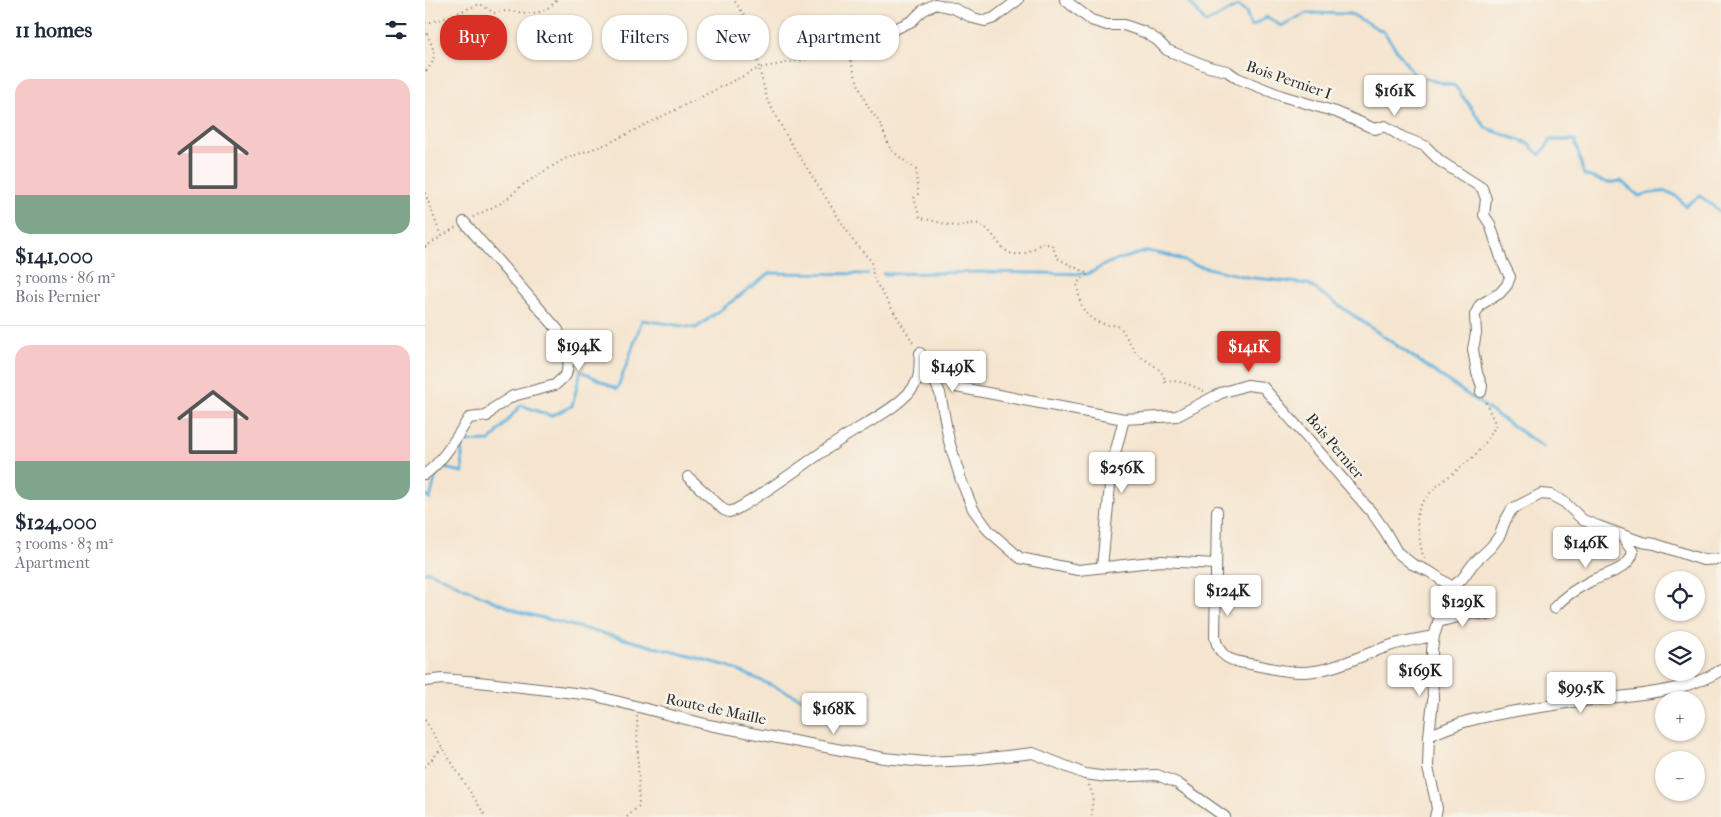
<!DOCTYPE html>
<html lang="en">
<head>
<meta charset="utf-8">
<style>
	:root { --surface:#fff; --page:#f2f2f3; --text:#1f2937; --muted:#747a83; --line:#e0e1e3; --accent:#d93025 }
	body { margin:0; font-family:"IM FELL French Canon",serif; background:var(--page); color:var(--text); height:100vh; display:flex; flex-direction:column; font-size:19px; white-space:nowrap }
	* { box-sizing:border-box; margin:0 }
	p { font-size:16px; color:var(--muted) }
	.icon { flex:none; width:28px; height:28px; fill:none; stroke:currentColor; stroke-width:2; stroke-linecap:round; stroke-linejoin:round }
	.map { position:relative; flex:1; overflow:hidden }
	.drawer { display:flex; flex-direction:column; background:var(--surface); width:425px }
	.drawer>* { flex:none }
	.guide { position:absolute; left:15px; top:15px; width:475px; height:45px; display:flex; gap:10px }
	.buttons { position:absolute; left:1230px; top:571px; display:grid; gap:10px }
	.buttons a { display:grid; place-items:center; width:50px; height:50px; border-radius:50%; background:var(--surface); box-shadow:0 1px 4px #0004; font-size:25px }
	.price { position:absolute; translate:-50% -42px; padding:0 11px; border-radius:5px; background:#fff; color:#222; font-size:16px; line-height:32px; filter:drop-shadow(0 1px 2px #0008) }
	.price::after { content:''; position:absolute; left:50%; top:30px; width:15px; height:11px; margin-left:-8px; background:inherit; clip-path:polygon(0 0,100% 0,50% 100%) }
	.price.current { background:var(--accent); color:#fff }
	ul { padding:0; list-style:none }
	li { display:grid; align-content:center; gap:10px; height:265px; padding:0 15px }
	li+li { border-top:1px solid var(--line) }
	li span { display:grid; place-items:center; height:155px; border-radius:15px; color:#555 }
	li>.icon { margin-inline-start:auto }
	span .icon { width:90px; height:90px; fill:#fffc; stroke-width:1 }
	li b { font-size:21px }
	h2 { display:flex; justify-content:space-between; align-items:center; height:60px; padding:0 15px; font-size:21px }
	.chip { padding:0 18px; border-radius:20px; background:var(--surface); box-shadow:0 1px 4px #0004; font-size:18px; line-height:45px }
	.chip.current { background:var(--accent); color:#fff }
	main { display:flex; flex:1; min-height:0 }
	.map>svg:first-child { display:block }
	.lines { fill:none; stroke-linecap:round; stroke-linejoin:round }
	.stream { stroke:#64b3de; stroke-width:3 }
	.minor-casing { stroke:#726c64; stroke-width:12 }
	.path { stroke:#726c64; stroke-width:2; stroke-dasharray:1 4; stroke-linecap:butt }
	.minor { stroke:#fff; stroke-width:10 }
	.labels { text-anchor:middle; stroke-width:5; stroke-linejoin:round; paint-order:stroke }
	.street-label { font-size:15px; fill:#2b2b2b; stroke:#f7f3e8 }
</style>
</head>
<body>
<main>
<section class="drawer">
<h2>11 homes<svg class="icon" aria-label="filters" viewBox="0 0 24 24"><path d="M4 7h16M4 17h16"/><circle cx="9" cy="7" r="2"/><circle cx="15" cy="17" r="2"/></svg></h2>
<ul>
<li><span style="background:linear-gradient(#f6c9c9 75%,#7fa58c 0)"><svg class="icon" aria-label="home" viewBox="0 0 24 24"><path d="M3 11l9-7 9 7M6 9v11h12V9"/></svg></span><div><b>$141,000</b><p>3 rooms · 86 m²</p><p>Bois Pernier</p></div></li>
<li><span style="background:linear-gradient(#f6c9c9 75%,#7fa58c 0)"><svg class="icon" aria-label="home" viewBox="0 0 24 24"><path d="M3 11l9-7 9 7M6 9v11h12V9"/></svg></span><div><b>$124,000</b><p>3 rooms · 83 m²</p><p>Apartment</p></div></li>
</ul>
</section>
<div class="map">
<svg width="1296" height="817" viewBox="0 0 1296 817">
	<rect width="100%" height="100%" fill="#f7f3e8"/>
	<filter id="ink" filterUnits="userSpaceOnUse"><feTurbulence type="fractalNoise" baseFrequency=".02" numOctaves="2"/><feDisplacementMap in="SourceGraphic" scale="10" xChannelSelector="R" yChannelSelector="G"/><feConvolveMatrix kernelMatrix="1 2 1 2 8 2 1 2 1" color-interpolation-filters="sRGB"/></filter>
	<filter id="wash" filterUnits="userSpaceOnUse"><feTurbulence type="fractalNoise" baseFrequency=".0096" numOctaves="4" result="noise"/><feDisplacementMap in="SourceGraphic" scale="20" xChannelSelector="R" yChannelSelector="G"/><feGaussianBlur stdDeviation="1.12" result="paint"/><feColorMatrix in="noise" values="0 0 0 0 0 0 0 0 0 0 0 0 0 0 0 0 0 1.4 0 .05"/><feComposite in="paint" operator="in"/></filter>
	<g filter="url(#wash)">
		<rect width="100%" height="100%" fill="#f5e5cf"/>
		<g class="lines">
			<path class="stream" d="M763,0L781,23L813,6L821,12L826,27L842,17L856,26L882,13L926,14L959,32L990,76L1030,86L1061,128L1102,143L1115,155L1126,140H1150L1159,175L1183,183L1196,181L1214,196C1236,191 1246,186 1260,206L1275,196L1296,212
				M458,274L560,272L663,274L683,263L722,251L743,255L770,265L821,277L883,284L1118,447
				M0,494L5,499L13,467L38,472L36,442L65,441L96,405L126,416L147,406L156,371L192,389L203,361L217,320L271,328L345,273L443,274
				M0,572H5L59,597L95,612L303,666L391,705L432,700"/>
		</g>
	</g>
	<g filter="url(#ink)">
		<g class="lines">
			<g class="minor-casing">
				<path id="minor" d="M640,0L666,20L682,25H699L719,32L732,40L742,50L784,67L802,71L812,78L857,96L911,112L950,129L960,126L977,137L1000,146L1015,161L1057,188L1061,199L1059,215L1065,224L1077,261L1085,277L1082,285L1075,293L1055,305L1050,315L1051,333L1048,349L1052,373L1057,386L1056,392
					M419,48L453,37L487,21L497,11L510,4L528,8L548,18L560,21L569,18L593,0
					M531,387L699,419L752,416L796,393L822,385L838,387L948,514L960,531L972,552L987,564L1005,572L1027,587
					M0,474C18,462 32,436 44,418L62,416L69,408L88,396L130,385L141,375L144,361L133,330L39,222
					M263,477L299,510L304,512L310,510C349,488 384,460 421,436C441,423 480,404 491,383C496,375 494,363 495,353L504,369L515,393L524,441L536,480L548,509L564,531L595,558L653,570L736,561L791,564
					M792,511L790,637C795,661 809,661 830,665C845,668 863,673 879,672C909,671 936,655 964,646C978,641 994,639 1009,636
					M677,567L687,465L699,419
					M1129,608C1139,596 1150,590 1164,582C1178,574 1204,571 1208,552L1195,534
					M1013,622L1049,613L1063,615
					M0,681L18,679L53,682L167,695L284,725L459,758L500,762L546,760L608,753L660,774L682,777L732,775L752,783L800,817
					M1004,736C1014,731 1025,727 1036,723C1069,713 1106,709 1141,703C1188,696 1256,696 1296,670
					M1010,817L1012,809L1010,797L1003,768L1004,736L1008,700L1007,650L1009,636L1020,602L1027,587L1037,579L1048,564L1066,547L1075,535L1080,521L1087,509L1116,494L1126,495L1139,502L1158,520L1173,526L1217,542L1230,544L1278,560L1296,559"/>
			</g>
			<path class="path" d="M0,23C21,20 35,11 55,4L69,13C93,6 110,24 132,0
				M0,29C7,48 16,56 0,72
				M409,48L383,59L334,68L342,99L361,135L429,242L447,262L448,275L451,283L489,344
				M424,56L434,87L443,107L455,123L466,150L491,170C492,179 491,183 494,193L489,198L495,218C507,220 518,224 530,226C537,227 546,222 553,224C573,230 574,261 600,253C606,251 612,246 617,243L627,245L632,258L663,274L652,283C655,304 657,318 679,324C684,326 690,324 694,327C700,330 705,348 714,355C723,363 740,369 740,382C754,379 766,385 779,391
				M0,193L16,236
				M48,217L80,201L96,186L139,159L182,144L334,68L326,25L309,0
				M0,247L31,227
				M999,559C996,550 995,542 994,533C993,528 992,522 992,517C995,492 1032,473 1049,456C1058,447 1065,436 1071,425L1060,401
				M0,720L61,817
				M0,767L17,748
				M664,785L668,796L666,817
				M202,817L214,806L212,716"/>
			<use href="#minor" class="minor"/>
		</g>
	</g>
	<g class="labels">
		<g class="street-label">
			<text transform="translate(864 80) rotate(19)" y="5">Bois Pernier I</text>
			<text transform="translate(910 446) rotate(50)" y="5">Bois Pernier</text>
			<text transform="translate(291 709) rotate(12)" y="5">Route de Maille</text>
		</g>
	</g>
</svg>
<div class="buttons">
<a><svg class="icon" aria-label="locate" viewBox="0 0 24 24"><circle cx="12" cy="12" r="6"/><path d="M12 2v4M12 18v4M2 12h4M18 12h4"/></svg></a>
<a><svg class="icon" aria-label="layers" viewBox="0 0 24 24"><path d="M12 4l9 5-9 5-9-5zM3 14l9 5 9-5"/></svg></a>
<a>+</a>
<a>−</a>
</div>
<b class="price" style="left:970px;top:117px">$161K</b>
<b class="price" style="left:154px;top:372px">$194K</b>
<b class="price current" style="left:824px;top:373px">$141K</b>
<b class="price" style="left:528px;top:393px">$149K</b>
<b class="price" style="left:697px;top:494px">$256K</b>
<b class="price" style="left:1161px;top:569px">$146K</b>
<b class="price" style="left:803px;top:617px">$124K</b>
<b class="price" style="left:1038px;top:628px">$129K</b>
<b class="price" style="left:995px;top:697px">$169K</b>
<b class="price" style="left:1156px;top:714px">$99.5K</b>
<b class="price" style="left:409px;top:735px">$168K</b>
<div class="guide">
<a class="chip current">Buy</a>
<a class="chip">Rent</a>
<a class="chip">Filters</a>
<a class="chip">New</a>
<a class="chip">Apartment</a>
</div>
</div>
</main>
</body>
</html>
